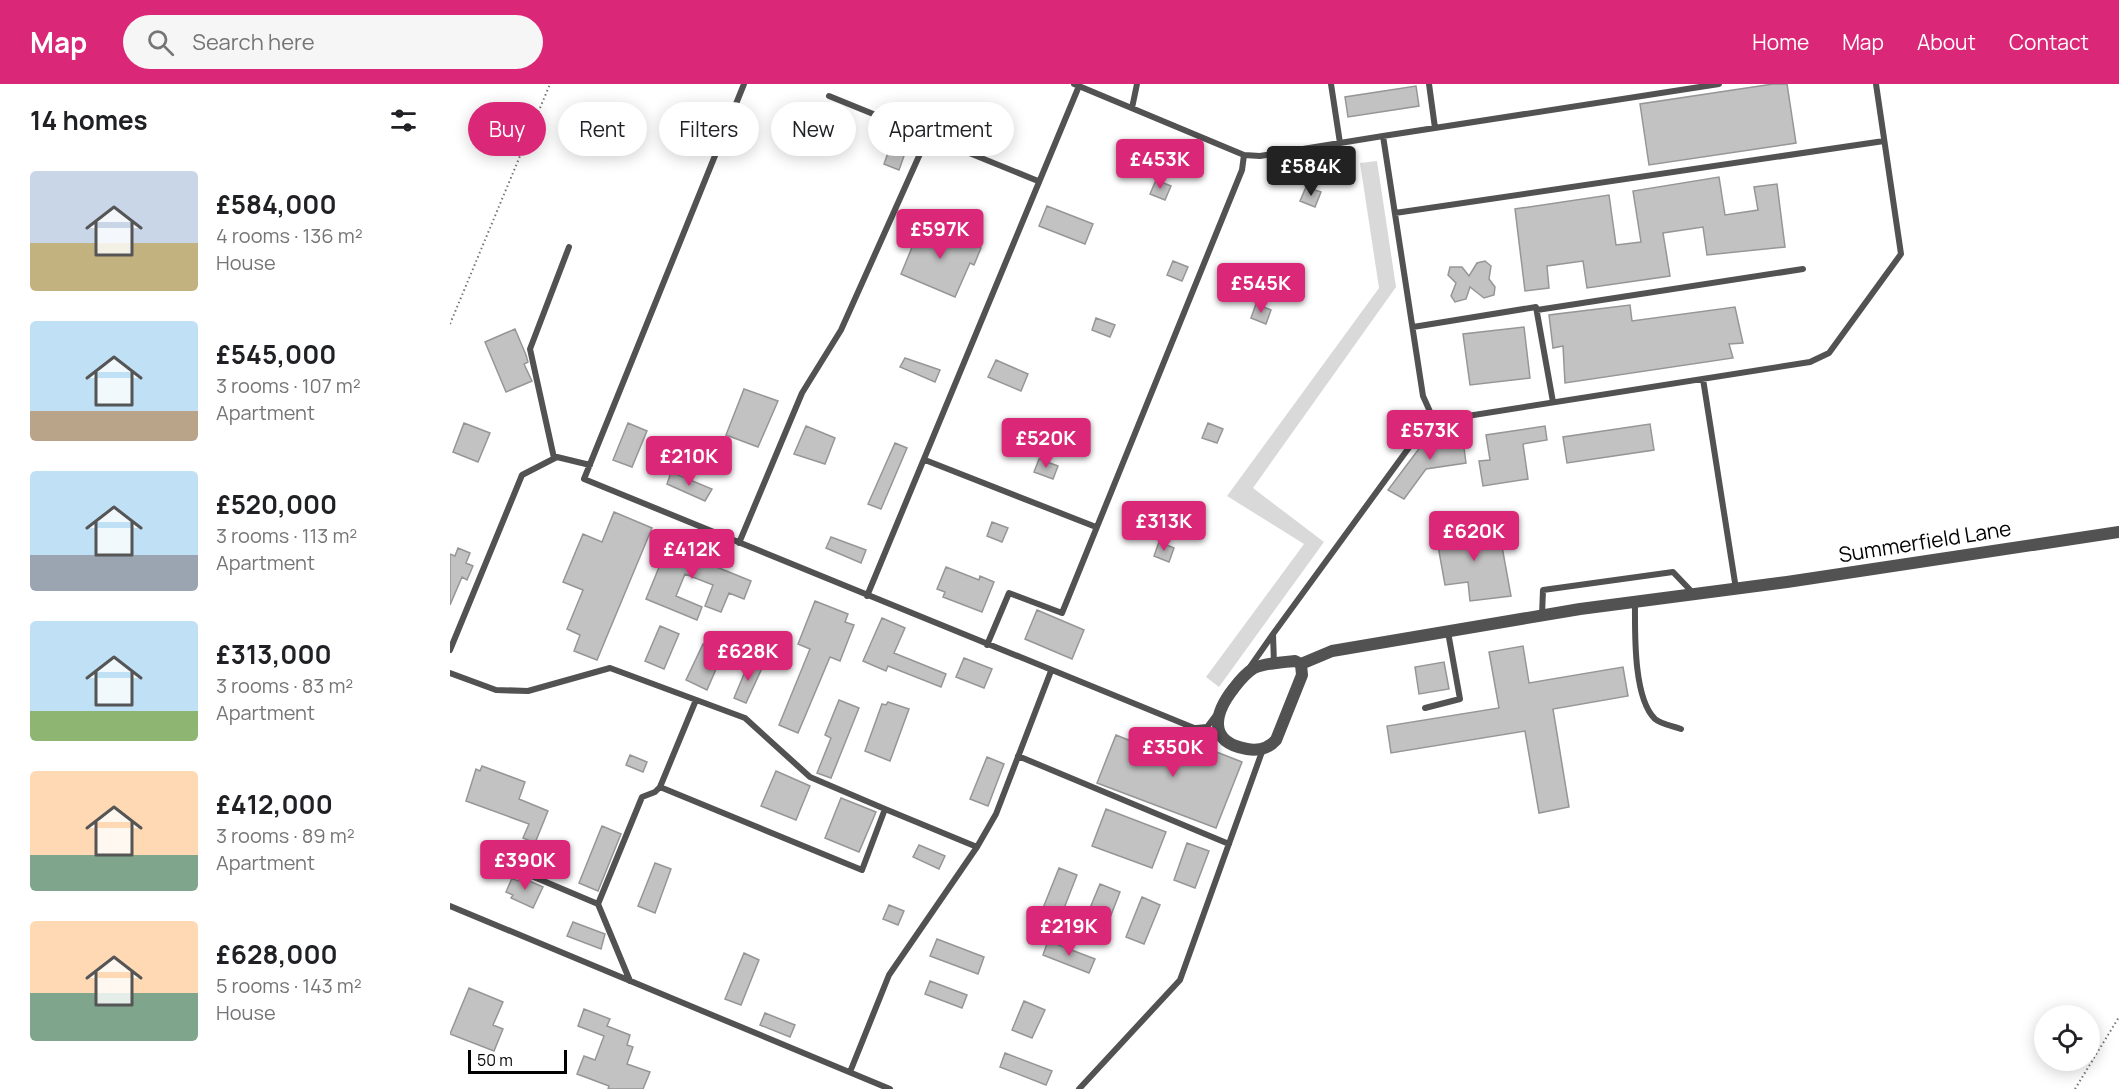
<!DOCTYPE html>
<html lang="en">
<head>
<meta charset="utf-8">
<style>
	:root { --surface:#fff; --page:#f6f6f6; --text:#202124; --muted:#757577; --accent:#db2777 }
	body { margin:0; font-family:Manrope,sans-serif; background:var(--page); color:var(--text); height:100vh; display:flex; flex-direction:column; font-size:22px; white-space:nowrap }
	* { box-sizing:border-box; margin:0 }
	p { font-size:20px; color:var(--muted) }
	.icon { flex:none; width:33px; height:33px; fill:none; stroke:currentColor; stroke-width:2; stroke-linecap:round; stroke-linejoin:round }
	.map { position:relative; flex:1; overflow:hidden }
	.side { display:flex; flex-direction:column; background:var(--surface); width:450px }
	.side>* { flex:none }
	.top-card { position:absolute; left:18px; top:18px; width:570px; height:54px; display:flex; gap:12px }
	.buttons { position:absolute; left:1584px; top:921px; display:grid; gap:12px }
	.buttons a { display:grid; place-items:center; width:66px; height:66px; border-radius:50%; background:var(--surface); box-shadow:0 3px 15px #0003; font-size:30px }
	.scale { position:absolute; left:18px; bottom:15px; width:99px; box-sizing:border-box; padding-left:6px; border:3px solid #000; border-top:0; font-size:16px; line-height:21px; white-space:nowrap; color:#000; -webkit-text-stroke:4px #fff; paint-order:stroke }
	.price { position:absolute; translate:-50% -51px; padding:0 14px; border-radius:6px; background:var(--accent); color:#fff; font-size:20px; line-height:39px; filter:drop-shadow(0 2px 3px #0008) }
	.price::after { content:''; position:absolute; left:50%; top:36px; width:18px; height:14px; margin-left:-9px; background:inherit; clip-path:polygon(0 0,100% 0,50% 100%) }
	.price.on { background:#222; color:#fff }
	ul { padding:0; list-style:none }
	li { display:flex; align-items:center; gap:18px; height:150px; padding:0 30px }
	li span { display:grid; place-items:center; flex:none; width:168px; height:120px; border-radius:6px; color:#555 }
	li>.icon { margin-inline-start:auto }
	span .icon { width:72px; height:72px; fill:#fffc; stroke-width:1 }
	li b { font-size:26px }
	h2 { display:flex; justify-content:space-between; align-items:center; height:72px; padding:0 30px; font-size:26px }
	.chip { padding:0 21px; border-radius:27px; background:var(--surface); box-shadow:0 3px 15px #0003; font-size:21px; line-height:54px }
	.chip.on { background:var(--accent); color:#fff }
	header { display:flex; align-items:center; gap:36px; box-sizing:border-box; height:84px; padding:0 30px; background:var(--accent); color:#fff }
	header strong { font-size:28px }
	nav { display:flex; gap:33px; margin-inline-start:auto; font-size:21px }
	.search { width:420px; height:54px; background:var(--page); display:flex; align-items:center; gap:15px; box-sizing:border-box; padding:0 21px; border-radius:33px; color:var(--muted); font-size:22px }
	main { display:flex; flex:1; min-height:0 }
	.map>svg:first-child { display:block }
	.green { fill:#d9d9d9 }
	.building { fill:#c2c2c2; stroke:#969696; stroke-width:1.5 }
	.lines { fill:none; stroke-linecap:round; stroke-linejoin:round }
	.path { stroke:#747474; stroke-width:2; stroke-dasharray:1.5 3; stroke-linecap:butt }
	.service { stroke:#525252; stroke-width:6 }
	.minor { stroke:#525252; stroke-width:12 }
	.labels { text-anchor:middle; stroke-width:5; stroke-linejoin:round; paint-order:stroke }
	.street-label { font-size:21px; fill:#000; stroke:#fff }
</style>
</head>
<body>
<header>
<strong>Map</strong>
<div class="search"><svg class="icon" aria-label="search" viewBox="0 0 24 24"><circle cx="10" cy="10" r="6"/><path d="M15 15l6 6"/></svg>Search here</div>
<nav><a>Home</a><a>Map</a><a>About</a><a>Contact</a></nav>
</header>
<main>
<section class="side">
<h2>14 homes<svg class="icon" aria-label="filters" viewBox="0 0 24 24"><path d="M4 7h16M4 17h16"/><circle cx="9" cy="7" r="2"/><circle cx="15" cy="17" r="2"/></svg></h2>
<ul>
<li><span style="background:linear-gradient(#c9d6e8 60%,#c2b280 0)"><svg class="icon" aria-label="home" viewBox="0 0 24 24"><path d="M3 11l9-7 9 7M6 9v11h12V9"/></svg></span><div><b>£584,000</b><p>4 rooms · 136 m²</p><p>House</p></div></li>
<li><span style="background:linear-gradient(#bfe0f5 75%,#b9a48a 0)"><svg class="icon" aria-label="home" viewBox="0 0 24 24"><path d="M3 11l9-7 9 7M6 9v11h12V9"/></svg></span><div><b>£545,000</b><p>3 rooms · 107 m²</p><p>Apartment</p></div></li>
<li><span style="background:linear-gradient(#bfe0f5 70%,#9aa5b1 0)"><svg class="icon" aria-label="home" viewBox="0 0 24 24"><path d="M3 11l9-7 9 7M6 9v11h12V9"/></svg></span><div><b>£520,000</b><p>3 rooms · 113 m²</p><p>Apartment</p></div></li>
<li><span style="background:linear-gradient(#bfe0f5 75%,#8fb573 0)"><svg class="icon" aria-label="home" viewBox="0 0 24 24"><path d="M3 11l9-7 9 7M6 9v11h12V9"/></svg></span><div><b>£313,000</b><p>3 rooms · 83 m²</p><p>Apartment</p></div></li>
<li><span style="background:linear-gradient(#ffd9b3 70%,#7fa58c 0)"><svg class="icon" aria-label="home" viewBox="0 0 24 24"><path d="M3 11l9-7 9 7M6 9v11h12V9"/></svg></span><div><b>£412,000</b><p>3 rooms · 89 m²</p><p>Apartment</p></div></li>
<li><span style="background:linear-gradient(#ffd9b3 60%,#7fa58c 0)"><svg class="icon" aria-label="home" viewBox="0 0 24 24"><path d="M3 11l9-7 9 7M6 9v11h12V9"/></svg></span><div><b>£628,000</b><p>5 rooms · 143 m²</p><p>House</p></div></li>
</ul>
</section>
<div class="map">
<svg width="1669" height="1005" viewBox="0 0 1669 1005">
	<rect width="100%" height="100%" fill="#fff"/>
	<path class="green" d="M927,77L946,203L803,404L874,458L769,603L756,593L854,460L777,412L929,204L910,79Z"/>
	<path class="building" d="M1323,0H1337L1346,59L1199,81L1190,20Z
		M966,2L969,22L898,33L895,13Z
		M371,38L386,44L381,58L365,53Z
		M127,47L142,53L137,67L121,61Z
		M439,66L454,72L449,86L434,80Z
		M1269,93L1275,131L1308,126L1304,103L1327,100L1335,163L1257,171L1253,143L1213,149L1220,192L1137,204L1133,177L1097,182L1099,204L1075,207L1065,125L1159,111L1166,161L1191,158L1183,107Z
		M706,96L721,102L715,116L700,110Z
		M856,103L871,108L865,123L850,117Z
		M597,122L643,140L635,160L589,142Z
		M472,139L531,164L524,181L520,179L505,213L451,190Z
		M723,177L738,183L732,197L717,191Z
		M1035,177L1041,182L1039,195L1045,203L1044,211L1034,214L1020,203L1016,215L1005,218L1001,212L1006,199L998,191L1000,183H1012L1019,192L1027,179Z
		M806,220L821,226L816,240L801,234Z
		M1180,221L1182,237L1285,223L1293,259L1279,260L1283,274L1115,299L1113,262L1103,264L1099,231Z
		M646,234L665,241L660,253L642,246Z
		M1074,243L1080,294L1020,301L1013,250Z
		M65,245L76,271L78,278L74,280L82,297L56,308L35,258Z
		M455,274L490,286L485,298L450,283Z
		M546,276L578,290L571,307L538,293Z
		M294,305L328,317L308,363L276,351Z
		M14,339L40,349L28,378L3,368Z
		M178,339L197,347L182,383L163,376Z
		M758,339L773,345L767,359L752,354Z
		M1200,340L1204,366L1117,379L1113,353Z
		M356,342L385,354L375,380L344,370Z
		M1095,342L1097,356L1073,360L1078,395L1033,402L1029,377L1040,376L1036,351Z
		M1012,349L1016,379L976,385L954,415L938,406L977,354Z
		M445,359L457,364L431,425L418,420Z
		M589,375L608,382L603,395L584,388Z
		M221,388L262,405L255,417L217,400Z
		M164,428L202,444L147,576L124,567L130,551L117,545L133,506L113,498L133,450L152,458Z
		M542,438L558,444L552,458L537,452Z
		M1015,440L1019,452L1049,446L1061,512L1020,517L1018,498L995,501L985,445Z
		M223,449L248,459L242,473L301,497L294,515L279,509L271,528L255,522L263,501L235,490L226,512L252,523L247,536L196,515Z
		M381,453L416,466L411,479L376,464Z
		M709,458L724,464L719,478L704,472Z
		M8,464L20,469L16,479L23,482L17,496L12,493L0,521V470L5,472Z
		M496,483L529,496L530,492L544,498L532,528L493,513L495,508L487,505Z
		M365,517L398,530L395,538L404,541L390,577L380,573L348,649L329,641L360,565L348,560Z
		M587,526L634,546L622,575L575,555Z
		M432,534L455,544L444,569L496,590L491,603L438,582L436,587L413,577Z
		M210,542L229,550L214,585L195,577Z
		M253,560L273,569L257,606L236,596Z
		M1073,562L1079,599L1173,583L1178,612L1103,625L1119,723L1089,729L1075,647L941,669L937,642L1049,624L1039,568Z
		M514,574L542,585L534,604L506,593Z
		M299,578L312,584L296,619L284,614Z
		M994,578L999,605L969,610L965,583Z
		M389,616L409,624L381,694L367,689L381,654L375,651Z
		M438,618L459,625L440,677L415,667L432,620L436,621Z
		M666,651L728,676L736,656L792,678L766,744L647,699Z
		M180,671L197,678L193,688L176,681Z
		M537,673L554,680L538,722L520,715Z
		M32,682L75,698L69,715L98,727L85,759L73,754L79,740L16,717L26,685L30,687Z
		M326,687L360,702L346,736L311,722Z
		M391,714L426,728L409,768L375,754Z
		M656,725L716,748L702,784L642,762Z
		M152,742L171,750L148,807L129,799Z
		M737,759L759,767L745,804L724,796Z
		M469,761L495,772L489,785L463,773Z
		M205,779L221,785L205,829L188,822Z
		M609,784L627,791L611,832L593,824Z
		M70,793L93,803L83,824L61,814L63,811L56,808L62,794L68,797Z
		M650,800L670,808L656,844L635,836Z
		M692,813L710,821L694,860L676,853Z
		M439,821L454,827L448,841L433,835Z
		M123,838L155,850L151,865L117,852Z
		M487,855L534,873L528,890L480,872Z
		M598,857L645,875L639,889L593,871Z
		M294,869L309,876L291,921L275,915Z
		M480,897L517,911L512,924L475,910Z
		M19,904L53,918L43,941L53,945L44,967L0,950Z
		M574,917L595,926L582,954L562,946Z
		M134,925L160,935L157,942L180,951L177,961L183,963L177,980L200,988L193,1005H158L159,1002L127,990L134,972L145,976L154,952L128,942Z
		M315,929L345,941L340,953L310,941Z
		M555,969L602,987L596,1001L550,983Z"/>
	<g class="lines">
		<path class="path" d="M0,240L100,0
			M1625,1005L1669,933"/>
		<path class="service" d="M294,0L134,395L771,655
			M624,0L794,71L810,72L933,52
			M881,0L890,59
			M979,0L985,44
			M1269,0L933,52L973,312L982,332L992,336L1360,278L1379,269L1451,170L1426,0
			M379,12L588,97
			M682,24L687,0
			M945,129L1434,57
			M1087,226L1353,185
			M963,243L1086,223L1103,318
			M1253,295L1286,505
			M104,374L80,265L119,163
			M475,376L646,443
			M289,459L352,309L391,246L478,52
			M417,512L629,2
			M1185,518C1185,547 1183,614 1205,635C1211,640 1223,642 1231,645
			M1092,531L1093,506L1223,488L1244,510
			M823,550L982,332
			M537,561L559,509L612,529L792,86L794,71
			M0,566L72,391L107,373L140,381
			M800,583L823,550L824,580
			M0,589L46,606L78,607L160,584L295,634L360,693L435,725
			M975,624L1010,615L998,548
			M747,644L757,643L766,631
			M568,672L779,760
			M210,703L246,616
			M65,785L148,820
			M0,822L440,1005
			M180,897L148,820L192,713L205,708L210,703L412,786L435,725L527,763
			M400,988L439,891L527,763L546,730L601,587
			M629,1005L730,896L813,665"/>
		<path class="minor" d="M845,577L851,580L852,591L826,656C818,665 808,667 797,665C756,658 765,628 784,604C790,596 796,589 804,584C816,579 832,578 845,577Z
			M851,580L882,567L1130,525L1337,498L1669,448"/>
	</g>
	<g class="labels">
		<g class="street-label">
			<text transform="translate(1475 458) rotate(-9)" y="7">Summerfield Lane</text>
		</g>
	</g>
</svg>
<div class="buttons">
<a><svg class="icon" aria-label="locate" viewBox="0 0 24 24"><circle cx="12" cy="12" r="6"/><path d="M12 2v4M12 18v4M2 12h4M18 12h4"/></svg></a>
</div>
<div class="scale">50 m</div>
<b class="price" style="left:710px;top:106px">£453K</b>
<b class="price on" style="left:861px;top:113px">£584K</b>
<b class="price" style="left:490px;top:176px">£597K</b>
<b class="price" style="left:811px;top:230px">£545K</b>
<b class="price" style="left:980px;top:377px">£573K</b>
<b class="price" style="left:596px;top:385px">£520K</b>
<b class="price" style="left:239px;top:403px">£210K</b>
<b class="price" style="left:714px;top:468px">£313K</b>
<b class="price" style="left:1024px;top:478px">£620K</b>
<b class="price" style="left:242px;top:496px">£412K</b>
<b class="price" style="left:298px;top:598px">£628K</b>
<b class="price" style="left:723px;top:694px">£350K</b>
<b class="price" style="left:75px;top:807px">£390K</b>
<b class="price" style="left:619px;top:873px">£219K</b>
<div class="top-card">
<a class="chip on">Buy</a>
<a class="chip">Rent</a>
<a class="chip">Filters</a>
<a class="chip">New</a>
<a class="chip">Apartment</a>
</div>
</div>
</main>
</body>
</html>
